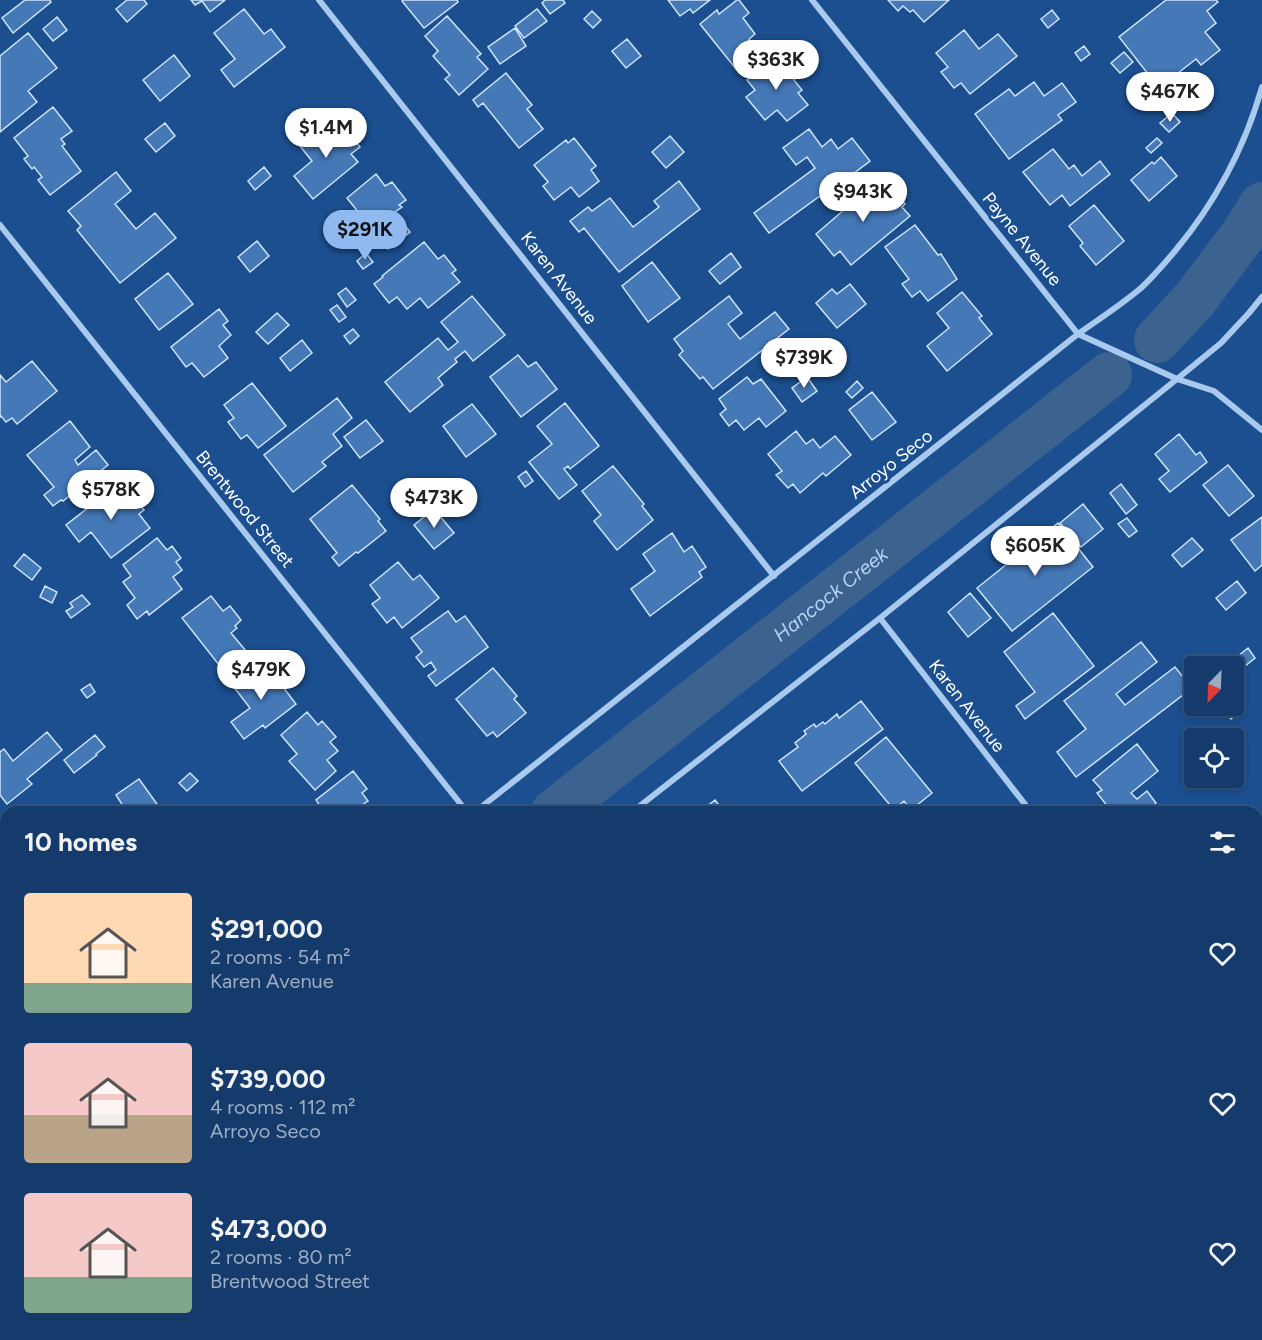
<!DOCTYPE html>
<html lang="en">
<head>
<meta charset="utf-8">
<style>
	:root { --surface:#143b6b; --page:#214673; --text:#f1f3f6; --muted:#9dadc1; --line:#33557e; --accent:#90b9f0 }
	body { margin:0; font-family:Figtree,sans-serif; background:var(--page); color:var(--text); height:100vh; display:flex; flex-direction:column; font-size:22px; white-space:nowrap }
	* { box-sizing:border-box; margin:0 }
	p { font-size:20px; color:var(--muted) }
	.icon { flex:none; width:33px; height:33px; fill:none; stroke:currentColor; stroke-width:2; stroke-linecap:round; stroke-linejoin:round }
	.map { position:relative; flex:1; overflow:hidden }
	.panel { position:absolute; left:0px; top:806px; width:1263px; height:536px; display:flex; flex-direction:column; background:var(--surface); border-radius:18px 18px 0 0; box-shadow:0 3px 9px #0003,0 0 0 2px var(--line) }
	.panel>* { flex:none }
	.needle { width:39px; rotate:203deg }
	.controls { position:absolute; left:1184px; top:656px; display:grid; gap:12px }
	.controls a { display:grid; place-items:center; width:60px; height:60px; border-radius:6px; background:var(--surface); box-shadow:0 3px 9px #0003,0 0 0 2px var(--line); font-size:30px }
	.price { position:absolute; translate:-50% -51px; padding:0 14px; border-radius:21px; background:#fff; color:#222; font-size:20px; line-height:39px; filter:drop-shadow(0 2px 3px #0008) }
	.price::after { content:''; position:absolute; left:50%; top:36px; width:18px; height:14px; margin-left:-9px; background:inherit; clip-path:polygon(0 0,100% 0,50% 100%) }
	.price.on { background:var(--accent); color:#111 }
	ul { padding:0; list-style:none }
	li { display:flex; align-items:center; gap:18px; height:150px; padding:0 24px }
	li span { display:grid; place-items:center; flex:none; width:168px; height:120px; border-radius:6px; color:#555 }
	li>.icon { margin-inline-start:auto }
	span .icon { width:72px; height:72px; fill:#fffc; stroke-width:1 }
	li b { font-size:26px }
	h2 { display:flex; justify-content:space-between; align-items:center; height:72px; padding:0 24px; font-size:26px }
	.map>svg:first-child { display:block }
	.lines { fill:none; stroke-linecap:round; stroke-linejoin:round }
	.stream { stroke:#9cc4f0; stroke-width:8 }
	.river { stroke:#3c6290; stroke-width:46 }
	.building { fill:#4478b7; stroke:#cfe3fa; stroke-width:1.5 }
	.street { stroke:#a9c9ee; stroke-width:6 }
	.labels { text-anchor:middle; stroke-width:6; stroke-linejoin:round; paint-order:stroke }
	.street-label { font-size:18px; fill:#fff; stroke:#1b4f8f }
	.water-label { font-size:20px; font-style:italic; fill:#b5d3f5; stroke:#1b4f8f }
</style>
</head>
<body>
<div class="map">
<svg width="1262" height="1340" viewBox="0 0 1262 1340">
	<rect width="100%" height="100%" fill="#1b4f8f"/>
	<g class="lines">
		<path class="stream" d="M0,1248L6,1243"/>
		<g class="river">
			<path d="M1157,340L1195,299L1243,235L1262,205"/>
			<path id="s1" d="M554,812L1109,375"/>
		</g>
	</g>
	<path class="building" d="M25,0H50L51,2L13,33L2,18Z
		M127,0H144L147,4L127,22L116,9Z
		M191,0H225L210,12L202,1L195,5Z
		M403,0H457L458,2L424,28L402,1Z
		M545,0H563L565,3L550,14L542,3Z
		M668,0H710L693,13L690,9L680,16Z
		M737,0H739L749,13L743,18L755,34L749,39L759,51L736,69L700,24L717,10L719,14Z
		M888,0H949L924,22L913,10L910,12L903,6L898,11Z
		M1166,0H1216L1218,2L1207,11L1216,23L1205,32L1220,50L1201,65L1196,59L1159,88L1119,37Z
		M244,9L264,34L271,29L285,47L234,87L221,70L235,59L214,33Z
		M537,9L547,21L524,38L515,26Z
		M1052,10L1059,19L1048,28L1041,19Z
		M592,11L601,20L593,28L584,19Z
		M447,16L481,54L477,57L488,69L459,95L445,79L450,75L433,56L438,51L425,36Z
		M57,17L67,30L53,41L43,29Z
		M515,28L526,46L500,64L488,47Z
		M964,30L979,49L998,34L1017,56L970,94L961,83L954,88L941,72L948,67L936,53Z
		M28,33L57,68L28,91L37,102L0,132V56Z
		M627,39L641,56L626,68L612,51Z
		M1084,46L1090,54L1081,61L1075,53Z
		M1124,52L1133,62L1120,73L1111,63Z
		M174,55L190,76L160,101L143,80Z
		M776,56L787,70L791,68L798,76L794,80L802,90L798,93L808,105L787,121L777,110L765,120L746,97L755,90L747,80Z
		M506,73L532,105L527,109L543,129L519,148L483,103L478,107L473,100Z
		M1034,82L1044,96L1062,83L1076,102L1058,115L1062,120L1009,159L975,114L1009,89L1015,96Z
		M53,107L72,131L61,139L65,144L62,146L81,171L50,195L38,180L42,177L34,167L32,169L24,159L28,156L14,138Z
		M1172,113L1180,122L1169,132L1160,123Z
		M331,120L347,139L351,135L360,147L351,154L358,162L313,199L294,176L312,161L300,146Z
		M165,123L175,136L156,152L145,139Z
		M809,129L822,147L831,139L838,149L852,138L870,161L821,198L820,196L769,233L754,213L815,168L807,157L796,165L783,148Z
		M670,136L684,152L666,168L652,152Z
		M574,138L596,166L591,170L599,181L579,197L571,187L554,200L543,186L548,182L534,165L566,140L568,143Z
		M1157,138L1162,143L1151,153L1146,148Z
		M1053,149L1069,169L1074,165L1082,176L1100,161L1110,174L1070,206L1062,195L1050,205L1023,172Z
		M1161,157L1177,176L1149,201L1131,180L1152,162L1154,164Z
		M264,167L271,176L255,190L248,181Z
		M116,172L131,191L115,204L136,229L155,213L176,238L120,283L77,230L81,226L68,211Z
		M376,174L385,186L392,182L406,200L399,205L402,207L395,212L410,232L388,249L347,198Z
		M679,181L700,209L619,272L584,228L579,232L570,221L588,207L592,211L610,198L633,227L659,207L654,201Z
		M871,181L885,197L893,190L905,204L902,207L910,216L851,265L840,251L834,256L816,234L845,209L842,206Z
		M1094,205L1124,241L1096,265L1080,246L1083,243L1069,226Z
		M915,225L938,255L941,254L957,279L928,301L920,291L912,297L902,284L909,279L885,247Z
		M257,241L269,256L250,272L238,257Z
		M424,242L438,259L444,255L456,270L452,273L460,282L428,308L420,298L407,309L397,297L389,303L374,284L383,277L382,276Z
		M366,253L373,262L363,269L357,261Z
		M731,253L741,267L720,284L709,271Z
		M652,262L680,298L648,322L622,286Z
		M168,273L193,304L159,330L135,299Z
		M850,284L866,304L837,328L816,303L832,289L837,294Z
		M346,288L356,300L347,307L338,294Z
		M962,292L982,316L979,318L992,334L947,371L927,346L949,328L937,313Z
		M472,296L505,335L473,361L465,351L455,359L457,362L438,378L443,385L410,412L385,382L438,338L448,350L458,342L441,322Z
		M729,296L742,313L728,324L740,339L775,312L789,329L713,389L703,377L700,379L679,355L683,351L674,339Z
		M337,305L346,317L339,322L330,310Z
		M219,309L228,321L223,325L231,335L219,346L228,358L204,377L192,363L186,367L171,347Z
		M277,313L289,325L268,344L256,332Z
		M353,329L359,336L350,344L344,336Z
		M302,340L312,353L290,371L280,358Z
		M518,355L528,367L536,362L557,389L521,417L490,377Z
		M32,361L57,391L17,424L12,418L6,422L1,416L0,417V375L6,382Z
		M747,377L753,384L761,379L786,411L766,427L759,418L744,430L736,420L729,426L720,414L726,409L719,399Z
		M807,377L817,391L802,402L792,388Z
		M857,381L863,388L852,398L846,392Z
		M252,383L286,426L258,448L247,435L241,439L228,422L234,418L224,405Z
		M872,392L896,422L872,440L849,410Z
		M337,398L352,418L333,434L342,446L322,462L326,466L293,492L264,455Z
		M565,403L599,446L570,469L568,466L564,469L577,485L559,499L529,462L552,444L537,426Z
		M472,404L496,434L466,457L443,426Z
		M366,420L383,441L360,458L344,437Z
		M70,421L90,447L75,460L78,465L96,450L108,465L63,501L61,500L53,506L44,495L54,487L27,455Z
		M796,431L806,444L813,439L820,448L835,436L851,455L826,476L823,473L800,493L793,484L788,488L776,475L782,471L768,454Z
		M1179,434L1196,455L1200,452L1207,462L1170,492L1159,479L1169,471L1155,454Z
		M1228,465L1254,496L1229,516L1203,485Z
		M613,466L644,504L642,506L653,520L617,550L594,521L601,515L582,491Z
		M526,471L533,481L525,487L518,477Z
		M120,483L130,496L132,495L144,510L139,514L150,528L111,558L91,532L79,542L66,525Z
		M1121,484L1137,505L1126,514L1110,493Z
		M352,485L380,519L378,521L386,531L358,553L356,552L339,566L332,557L337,553L310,519Z
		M1083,504L1103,529L1081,547L1060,523Z
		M434,509L454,533L434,549L414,525Z
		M1262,517V565L1255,571L1231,540Z
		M1127,518L1137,531L1129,537L1118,524Z
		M1058,523L1093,567L1012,631L977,588Z
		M672,533L684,552L692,546L706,567L699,572L702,577L650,616L631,589L655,571L643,554Z
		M157,538L167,550L172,546L181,558L176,562L182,570L173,577L182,589L149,615L147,611L137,619L127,605L135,598L123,582L131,576L123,565Z
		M1192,538L1203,550L1182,567L1172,555Z
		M24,554L41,568L32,580L14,566Z
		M398,562L413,580L420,575L439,598L402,628L394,617L387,623L372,604L380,598L370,585Z
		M1237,581L1246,593L1226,610L1216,598Z
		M45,586L57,592L52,603L40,597Z
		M970,593L991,618L968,637L948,612Z
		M82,595L90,604L71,618L66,611L73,607L70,603Z
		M211,596L223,611L230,606L241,620L235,626L237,628L231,633L246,651L223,670L182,618Z
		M448,611L456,622L465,616L488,647L436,686L428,676L436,670L431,662L424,667L416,657L422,652L411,638Z
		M1053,613L1094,666L1025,719L1016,706L1035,692L1004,652Z
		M1141,642L1157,662L1116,694L1125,705L1175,667L1192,688L1076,777L1057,752L1086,729L1064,701Z
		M1248,648L1255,658L1240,670L1232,661Z
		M264,662L296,704L265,728L263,725L244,739L231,722L250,708L233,686Z
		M493,668L517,696L514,699L526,713L497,737L493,732L487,736L456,699Z
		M90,684L95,692L87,698L81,690Z
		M1234,699L1242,710L1231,719L1223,708L1226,705H1233Z
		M861,701L883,729L802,791L779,761L798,747L795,743L806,734L804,731L814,724L816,727L823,722L825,724L837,714L839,718Z
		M307,712L318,725L322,721L336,737L330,742L338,751L327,760L336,771L315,790L289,761L297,754L281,735Z
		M47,732L62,750L27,779L32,784L7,804L0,795V752L4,749L13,761Z
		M95,735L105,747L96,754L97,755L74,773L64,760Z
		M886,737L932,793L911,810L904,801L894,810L855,763Z
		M1137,744L1158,771L1131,793L1137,799L1147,791L1156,803L1146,812H1112L1097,793L1102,790L1093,780Z
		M353,771L367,789L362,793L368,801L362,805L367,812H324L316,800Z
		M190,773L198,781L187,791L179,783Z
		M139,779L157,804L146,812H127L116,795Z
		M715,800L724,812H700L702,810Z
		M1262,951V1002L1257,997V955Z
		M0,971L6,979V1101L1,1105Z
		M145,1335H344L338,1340H128Z
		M455,1335H667L671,1340H459Z
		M1022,1335H1066L1070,1340H1021L1023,1338L1021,1336Z"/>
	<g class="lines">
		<path class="street" d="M319,0L774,576
			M812,0L1078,334L1177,379L1214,391L1262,430
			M0,225L467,812
			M880,618L1031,812
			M475,812L1078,334C1099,319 1121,305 1141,288C1153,277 1164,264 1175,251C1215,203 1245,147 1262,87
			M632,812L880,618L1177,379L1221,343L1249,313L1262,297
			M0,899L6,907
			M1257,1101L1262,1107
			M0,1186L6,1181
			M1257,1274L1262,1270
			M0,1306L6,1302
			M881,1335L885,1340
			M1171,1340L1178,1335"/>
	</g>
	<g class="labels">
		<g class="street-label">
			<text transform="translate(1022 239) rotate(51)" y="6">Payne Avenue</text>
			<text transform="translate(559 278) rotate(52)" y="6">Karen Avenue</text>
			<text transform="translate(891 464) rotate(-38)" y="6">Arroyo Seco</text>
			<text transform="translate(245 509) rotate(51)" y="6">Brentwood Street</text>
			<text transform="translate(967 706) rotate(52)" y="6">Karen Avenue</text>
		</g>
		<g class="water-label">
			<text dy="7" stroke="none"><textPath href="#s1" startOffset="352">Hancock Creek</textPath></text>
		</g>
	</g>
</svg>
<div class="controls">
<a><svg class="needle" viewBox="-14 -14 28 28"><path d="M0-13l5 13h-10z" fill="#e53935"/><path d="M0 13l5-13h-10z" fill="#9dadc1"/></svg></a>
<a><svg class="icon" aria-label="locate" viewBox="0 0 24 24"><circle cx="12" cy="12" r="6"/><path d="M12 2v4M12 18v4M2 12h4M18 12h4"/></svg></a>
</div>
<b class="price" style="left:776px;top:91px">$363K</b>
<b class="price" style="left:1170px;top:123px">$467K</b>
<b class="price" style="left:326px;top:159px">$1.4M</b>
<b class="price" style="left:863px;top:223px">$943K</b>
<b class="price on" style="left:365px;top:261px">$291K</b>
<b class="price" style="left:804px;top:389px">$739K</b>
<b class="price" style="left:111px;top:521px">$578K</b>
<b class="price" style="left:434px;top:529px">$473K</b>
<b class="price" style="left:1035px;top:577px">$605K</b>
<b class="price" style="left:261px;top:701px">$479K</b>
<section class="panel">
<h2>10 homes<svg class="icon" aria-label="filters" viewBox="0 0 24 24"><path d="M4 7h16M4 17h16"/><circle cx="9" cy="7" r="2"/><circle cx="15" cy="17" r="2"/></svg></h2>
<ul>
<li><span style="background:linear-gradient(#ffd9b3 75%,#7fa58c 0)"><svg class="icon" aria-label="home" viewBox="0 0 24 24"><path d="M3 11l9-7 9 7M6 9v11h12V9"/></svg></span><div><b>$291,000</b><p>2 rooms · 54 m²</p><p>Karen Avenue</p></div><svg class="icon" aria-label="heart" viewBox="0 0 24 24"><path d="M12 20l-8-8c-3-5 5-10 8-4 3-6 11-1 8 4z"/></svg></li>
<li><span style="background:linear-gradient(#f6c9c9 60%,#b9a48a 0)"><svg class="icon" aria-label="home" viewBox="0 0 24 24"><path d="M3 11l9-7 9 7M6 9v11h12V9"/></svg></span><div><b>$739,000</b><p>4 rooms · 112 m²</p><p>Arroyo Seco</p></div><svg class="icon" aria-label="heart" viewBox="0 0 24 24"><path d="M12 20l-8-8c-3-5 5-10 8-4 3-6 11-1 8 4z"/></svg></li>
<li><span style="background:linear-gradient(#f6c9c9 70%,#7fa58c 0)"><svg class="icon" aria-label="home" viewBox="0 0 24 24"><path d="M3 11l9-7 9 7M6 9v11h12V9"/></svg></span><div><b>$473,000</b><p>2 rooms · 80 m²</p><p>Brentwood Street</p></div><svg class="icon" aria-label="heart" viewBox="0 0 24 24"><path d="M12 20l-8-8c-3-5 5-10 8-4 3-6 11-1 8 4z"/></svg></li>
</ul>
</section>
</div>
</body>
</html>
